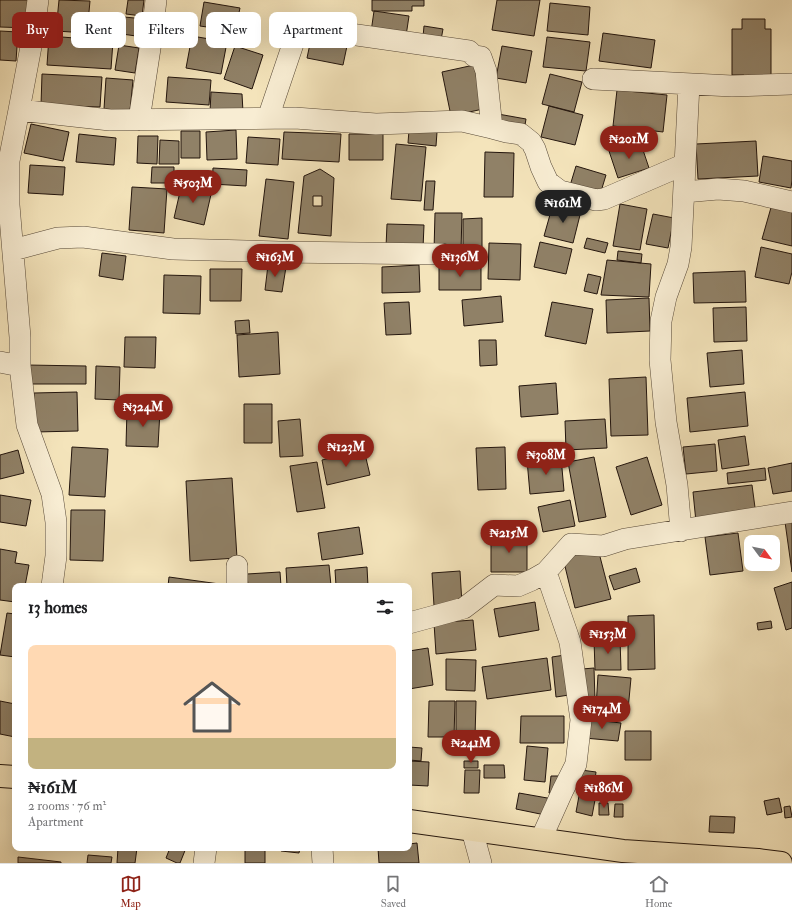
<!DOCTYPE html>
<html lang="en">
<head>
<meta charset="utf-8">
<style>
	:root { --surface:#fff; --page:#f2f2f2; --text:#202124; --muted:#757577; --line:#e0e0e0; --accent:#8f2418 }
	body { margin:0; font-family:"IM FELL Double Pica",serif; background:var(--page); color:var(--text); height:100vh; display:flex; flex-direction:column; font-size:15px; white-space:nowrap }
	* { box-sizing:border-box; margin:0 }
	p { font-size:13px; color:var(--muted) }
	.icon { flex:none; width:22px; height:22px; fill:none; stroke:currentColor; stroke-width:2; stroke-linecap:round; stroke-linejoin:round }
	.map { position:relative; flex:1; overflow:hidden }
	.side { position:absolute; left:12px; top:583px; width:400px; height:268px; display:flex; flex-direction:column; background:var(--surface); border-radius:8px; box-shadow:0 4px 16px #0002 }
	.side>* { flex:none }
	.hud { position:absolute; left:12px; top:12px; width:400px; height:36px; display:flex; gap:8px }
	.needle { width:26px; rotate:122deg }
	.tools { position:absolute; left:744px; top:535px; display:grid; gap:8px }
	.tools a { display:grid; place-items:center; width:36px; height:36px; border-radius:8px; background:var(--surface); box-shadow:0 4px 16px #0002; font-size:20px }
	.price { position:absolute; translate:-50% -34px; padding:0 9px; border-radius:14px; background:var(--accent); color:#fff; font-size:13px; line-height:26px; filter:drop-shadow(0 1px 2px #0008) }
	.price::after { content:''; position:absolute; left:50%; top:24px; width:12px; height:9px; margin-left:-6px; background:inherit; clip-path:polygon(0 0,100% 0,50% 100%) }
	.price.on { background:#222; color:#fff }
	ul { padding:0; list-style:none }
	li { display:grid; align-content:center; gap:8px; height:212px; padding:0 16px }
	li span { display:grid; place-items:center; height:124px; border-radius:8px; color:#555 }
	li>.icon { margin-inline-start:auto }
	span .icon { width:72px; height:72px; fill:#fffc; stroke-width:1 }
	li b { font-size:17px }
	h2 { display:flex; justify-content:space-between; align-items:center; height:48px; padding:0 16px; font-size:17px }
	.chip { padding:0 14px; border-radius:8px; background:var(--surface); box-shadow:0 4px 16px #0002; font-size:14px; line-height:36px }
	.chip.on { background:var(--accent); color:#fff }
	.tab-bar { display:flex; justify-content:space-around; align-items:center; height:56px; border-top:1px solid var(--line); background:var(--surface); font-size:11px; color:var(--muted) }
	.tab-bar a { display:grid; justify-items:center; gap:2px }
	.tab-bar .on { color:var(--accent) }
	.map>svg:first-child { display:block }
	.building { fill:#908167; stroke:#23150d; fill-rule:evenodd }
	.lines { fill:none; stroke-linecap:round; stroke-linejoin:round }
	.minor-casing { stroke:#574938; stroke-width:22 }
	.major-casing { stroke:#23150d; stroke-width:24 }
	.minor { stroke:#f8edd3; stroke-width:21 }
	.major { stroke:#f4e4bb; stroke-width:22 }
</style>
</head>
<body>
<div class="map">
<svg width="792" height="863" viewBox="0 0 792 863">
	<rect width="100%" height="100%" fill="#f4e4bb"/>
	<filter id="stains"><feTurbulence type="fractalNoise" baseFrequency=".005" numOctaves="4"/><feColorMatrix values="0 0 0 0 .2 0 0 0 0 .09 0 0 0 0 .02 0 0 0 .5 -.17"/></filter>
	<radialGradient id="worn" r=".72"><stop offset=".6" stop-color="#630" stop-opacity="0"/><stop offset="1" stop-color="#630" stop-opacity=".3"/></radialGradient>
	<path class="building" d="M0,0H32L30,28L0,27Z
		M59,0L90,1L87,33L56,31Z
		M128,0H144L142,16L126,14Z
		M372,0H424V6H412V11H372Z
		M497,0H540L534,36L492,30Z
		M204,2L240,8L235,31L200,26Z
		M550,3L590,7L588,35L547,31Z
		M374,11L409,16L406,36L371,32Z
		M124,17L145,19L143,37L122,34Z
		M742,19H765V29H771V76L744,84V75H732V29H742Z
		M424,26L443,29L441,40L423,37Z
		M0,31L18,32L16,61L0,60Z
		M603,33L655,40L651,68L599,61Z
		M49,36L113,41L111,69L47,65Z
		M192,36L227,42L221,74L186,68Z
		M547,37L590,42L586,71L543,67Z
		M311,39L347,46L343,65L307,58Z
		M119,45L139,48L135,73L115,70Z
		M235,46L263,55L252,89L224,79Z
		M502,46L532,51L526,83L496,78Z
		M474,65L483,109L451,116L442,72Z
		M42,74L102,77L100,107L41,105Z
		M550,74L582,82L574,112L542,104Z
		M168,77L211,80L209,105L166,102Z
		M106,78L133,80L130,111L104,109Z
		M617,90L667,95L663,132L613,126Z
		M211,92L242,94L243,112H210Z
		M549,106L583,115L575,145L541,137Z
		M498,114L526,119L524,131L496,126Z
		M31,124L69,132L63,161L24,153Z
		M236,130L237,159L207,160L206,132Z
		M409,130L437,132L436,146L408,143Z
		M181,131H200V158H181Z
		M284,132L341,134L339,162L282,159Z
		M79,134L116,138L114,165L76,162Z
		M349,134H383V160H349Z
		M138,136H158L157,164L137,163Z
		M248,137L280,139L278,165L246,163Z
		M160,140L179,141V164H159Z
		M640,141L649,168L618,178L609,151Z
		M756,141L758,176L698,179L696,144Z
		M396,144L426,147L421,201L391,199Z
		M485,152L514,153L513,197H484Z
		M763,156L792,161V180L791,188L759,182Z
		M30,165L65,167L63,195L28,193Z
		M576,166L606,175L599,198L569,189Z
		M152,167H174V183H151Z
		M213,168L247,170L246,186L212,184Z
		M320,169L334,178L331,236L298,233L304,176ZM313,196H322V206H313Z
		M266,179L294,182L288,239L259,236Z
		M426,181H435L433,210H424Z
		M182,183L212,190L204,225L174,218Z
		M132,187L167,189L164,233L129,230Z
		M553,204L581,211L573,243L544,236Z
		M620,204L647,209L640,250L613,246Z
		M772,204L792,210V246L762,239Z
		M435,213H462L461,251H434Z
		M653,214L674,218L668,248L646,244Z
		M482,218V259H463V219Z
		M387,224L424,225L423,248L386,247Z
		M587,238L608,243L605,253L584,248Z
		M540,242L572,249L566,274L534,267Z
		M489,243L521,244L520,280L488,279Z
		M761,247L792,254V272L789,284L755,277Z
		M618,251L642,254L641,263L617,260Z
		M102,253L126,256L123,280L99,276Z
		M607,260L651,264L649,297L601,295Z
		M268,265L286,267L282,292L265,290Z
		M419,265L420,292L382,293V267Z
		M481,266V290H439V267Z
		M210,269H242L241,301H210Z
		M745,271L746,302L694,303L693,273Z
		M588,274L601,277L597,294L584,291Z
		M164,275L201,276L200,314L163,313Z
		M501,296L503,322L464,326L462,300Z
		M649,298L650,331L607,333L606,300Z
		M409,302L411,334L386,335L384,303Z
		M552,302L593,309L586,344L545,336Z
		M746,307L747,341L714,342L713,308Z
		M249,320L250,333L236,334L235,321Z
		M278,332L280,374L239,377L237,335Z
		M125,337H156L155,368L124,367Z
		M479,340H496L497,365L480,366Z
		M742,350L744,384L710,387L707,353Z
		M27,365L86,366V384H27Z
		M96,366L120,367L119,400L95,399Z
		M646,377L648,435L611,436L609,379Z
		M556,383L558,414L521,417L519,386Z
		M77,392L78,431L35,432L34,393Z
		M745,392L748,426L690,432L687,398Z
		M244,404H272V443H244Z
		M127,409L160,410L158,447L126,446Z
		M300,419L303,456L280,457L278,421Z
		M605,419L607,448L566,450L565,421Z
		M745,436L749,465L722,469L718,440Z
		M715,444L717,471L686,474L683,447Z
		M72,447L108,449L105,497L69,495Z
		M505,447L506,489L478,490L476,448Z
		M18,450L24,473L0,479V455Z
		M364,450L370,475L327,485L322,460Z
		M561,457L564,491L530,494L527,460Z
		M594,457L606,517L579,522L568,462Z
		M647,457L662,505L631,515L616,467Z
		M317,462L325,508L297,512L290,466Z
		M792,463V491L773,494L768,468Z
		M765,468L766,480L728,484L727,473Z
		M232,478L237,558L190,561L186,481Z
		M752,485L756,515L696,522L693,492Z
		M0,495L31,500L26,526L0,522Z
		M570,500L575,526L543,532L538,507Z
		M71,510H105L103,561L70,560Z
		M792,521V572L785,522Z
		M359,527L363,554L322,560L318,533Z
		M738,533L743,571L710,575L705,537Z
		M527,536V572H491V537Z
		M0,549L17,552L15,563L29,565L25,586H15V602L0,600Z
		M598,549L611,599L575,608L563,558Z
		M329,565L331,586H287L286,568Z
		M367,567L368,586H336L335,570Z
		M636,568L640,582L614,590L609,576Z
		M460,571L462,604L434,606L432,573Z
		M280,572L281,586H248L247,574Z
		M169,577L234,586H168Z
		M792,582V628L786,630L774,588Z
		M535,602L539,630L499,637L494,609Z
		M7,613L15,614V657L0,655Z
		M654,615L655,669L628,670V616Z
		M473,620L476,650L436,654L434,623Z
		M771,621L772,628L758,630L757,623Z
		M620,639L621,670H595L594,640Z
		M428,648L433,685L409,689V651Z
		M565,655L569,695L556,697L552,657Z
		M547,658L551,690L487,699L482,667Z
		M446,659L476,660L475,691L446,690Z
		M594,668L595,700H583L582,669Z
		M598,675L631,678L628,710L596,708Z
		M0,701L15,704V737L0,734Z
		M429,701H455L454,737H428Z
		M456,701H476L475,737H456Z
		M521,716H564V743H520Z
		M586,719L621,723L618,741L584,738Z
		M625,731H651V760H625Z
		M527,746L548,748L545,782L524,780Z
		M409,747L422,748L421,761L409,760Z
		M409,761L429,762L428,786L409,785Z
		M464,761H478V768H464Z
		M484,765H504L505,778H484Z
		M465,770H480L479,793H464Z
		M581,770L596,772L593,795L577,793Z
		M551,776H559L558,794L549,793Z
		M597,788H622V799H597Z
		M519,793L553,799L550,816L516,809Z
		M579,796L595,800L592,816L576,812Z
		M779,798L782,812L767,815L764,801Z
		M599,803H608L609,815H599Z
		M615,804H623V817H614Z
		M790,806L792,817L785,818L784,807Z
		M710,816L735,817L734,833L709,832Z
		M417,843L419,863H379L378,848H409V844Z
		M118,848H137L135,863H117Z
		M170,848H186L180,863H177L166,858Z
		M245,848H265V863H245Z
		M281,848H300L299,853L281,851Z
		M88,855L112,857L111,863H87Z
		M18,857L61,862V863H18Z"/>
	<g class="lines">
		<g class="minor-casing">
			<path id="minor" d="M593,79L732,86L792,84
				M19,110L33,36L38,0
				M268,118L293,44L297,37L303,32L329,31L469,51L474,56L481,57L486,71L492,128
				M139,120L151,42L156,0
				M684,192L718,189L744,191L792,202
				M13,250L58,238L83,237L173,249L279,252L442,254
				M0,362L20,366
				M681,531L677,485L666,422L660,360L661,321L666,297L678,264L681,247L689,84
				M237,566V586
				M52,586L56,556V522L52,494L27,425L20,366V337L9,205V161L19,110L110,120L295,118L376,124L462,121L492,128L507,132L521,134L531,142L535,149L541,167L548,182L560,191L596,200L604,199L685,164
				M409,623L464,608L494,585L518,586L532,580L546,572L571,544L603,546L625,539L792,512
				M472,830L481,863
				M541,839L563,790L576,764L581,720L570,642L546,572
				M322,848L323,863
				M204,863L206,848"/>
		</g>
		<g class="major-casing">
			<path id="major" d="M0,776L15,777
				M409,821L623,851L758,860L781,863"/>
		</g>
		<use href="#minor" class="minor"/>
		<use href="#major" class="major"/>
	</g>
	<rect width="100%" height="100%" filter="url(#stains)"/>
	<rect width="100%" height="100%" fill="url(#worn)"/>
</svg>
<div class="tools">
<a><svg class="needle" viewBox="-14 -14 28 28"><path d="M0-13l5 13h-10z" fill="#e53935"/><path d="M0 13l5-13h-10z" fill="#757577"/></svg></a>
</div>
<b class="price" style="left:629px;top:160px">₦201M</b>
<b class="price" style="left:193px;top:204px">₦503M</b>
<b class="price on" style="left:563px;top:224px">₦161M</b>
<b class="price" style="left:275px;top:278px">₦163M</b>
<b class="price" style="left:460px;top:278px">₦136M</b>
<b class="price" style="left:143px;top:428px">₦324M</b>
<b class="price" style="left:346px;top:468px">₦123M</b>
<b class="price" style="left:546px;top:476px">₦308M</b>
<b class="price" style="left:509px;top:554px">₦215M</b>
<b class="price" style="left:608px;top:655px">₦153M</b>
<b class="price" style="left:602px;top:730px">₦174M</b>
<b class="price" style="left:471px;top:764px">₦241M</b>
<b class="price" style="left:604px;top:809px">₦186M</b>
<div class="hud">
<a class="chip on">Buy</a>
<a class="chip">Rent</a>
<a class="chip">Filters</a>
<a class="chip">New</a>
<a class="chip">Apartment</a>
</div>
<section class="side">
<h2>13 homes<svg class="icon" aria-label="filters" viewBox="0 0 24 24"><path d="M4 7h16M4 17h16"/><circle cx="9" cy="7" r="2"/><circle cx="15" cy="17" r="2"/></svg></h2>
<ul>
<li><span style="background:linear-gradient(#ffd9b3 75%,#c2b280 0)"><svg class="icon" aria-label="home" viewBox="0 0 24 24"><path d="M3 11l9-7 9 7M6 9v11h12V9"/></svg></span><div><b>₦161M</b><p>2 rooms · 76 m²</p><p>Apartment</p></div></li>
</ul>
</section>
</div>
<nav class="tab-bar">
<a class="on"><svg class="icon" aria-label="map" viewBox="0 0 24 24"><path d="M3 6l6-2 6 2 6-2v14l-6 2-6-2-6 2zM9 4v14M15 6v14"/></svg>Map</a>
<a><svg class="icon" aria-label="saved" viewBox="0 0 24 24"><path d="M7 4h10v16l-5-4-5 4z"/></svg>Saved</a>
<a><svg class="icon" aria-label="home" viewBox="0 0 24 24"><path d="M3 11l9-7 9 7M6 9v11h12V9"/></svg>Home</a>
</nav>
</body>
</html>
